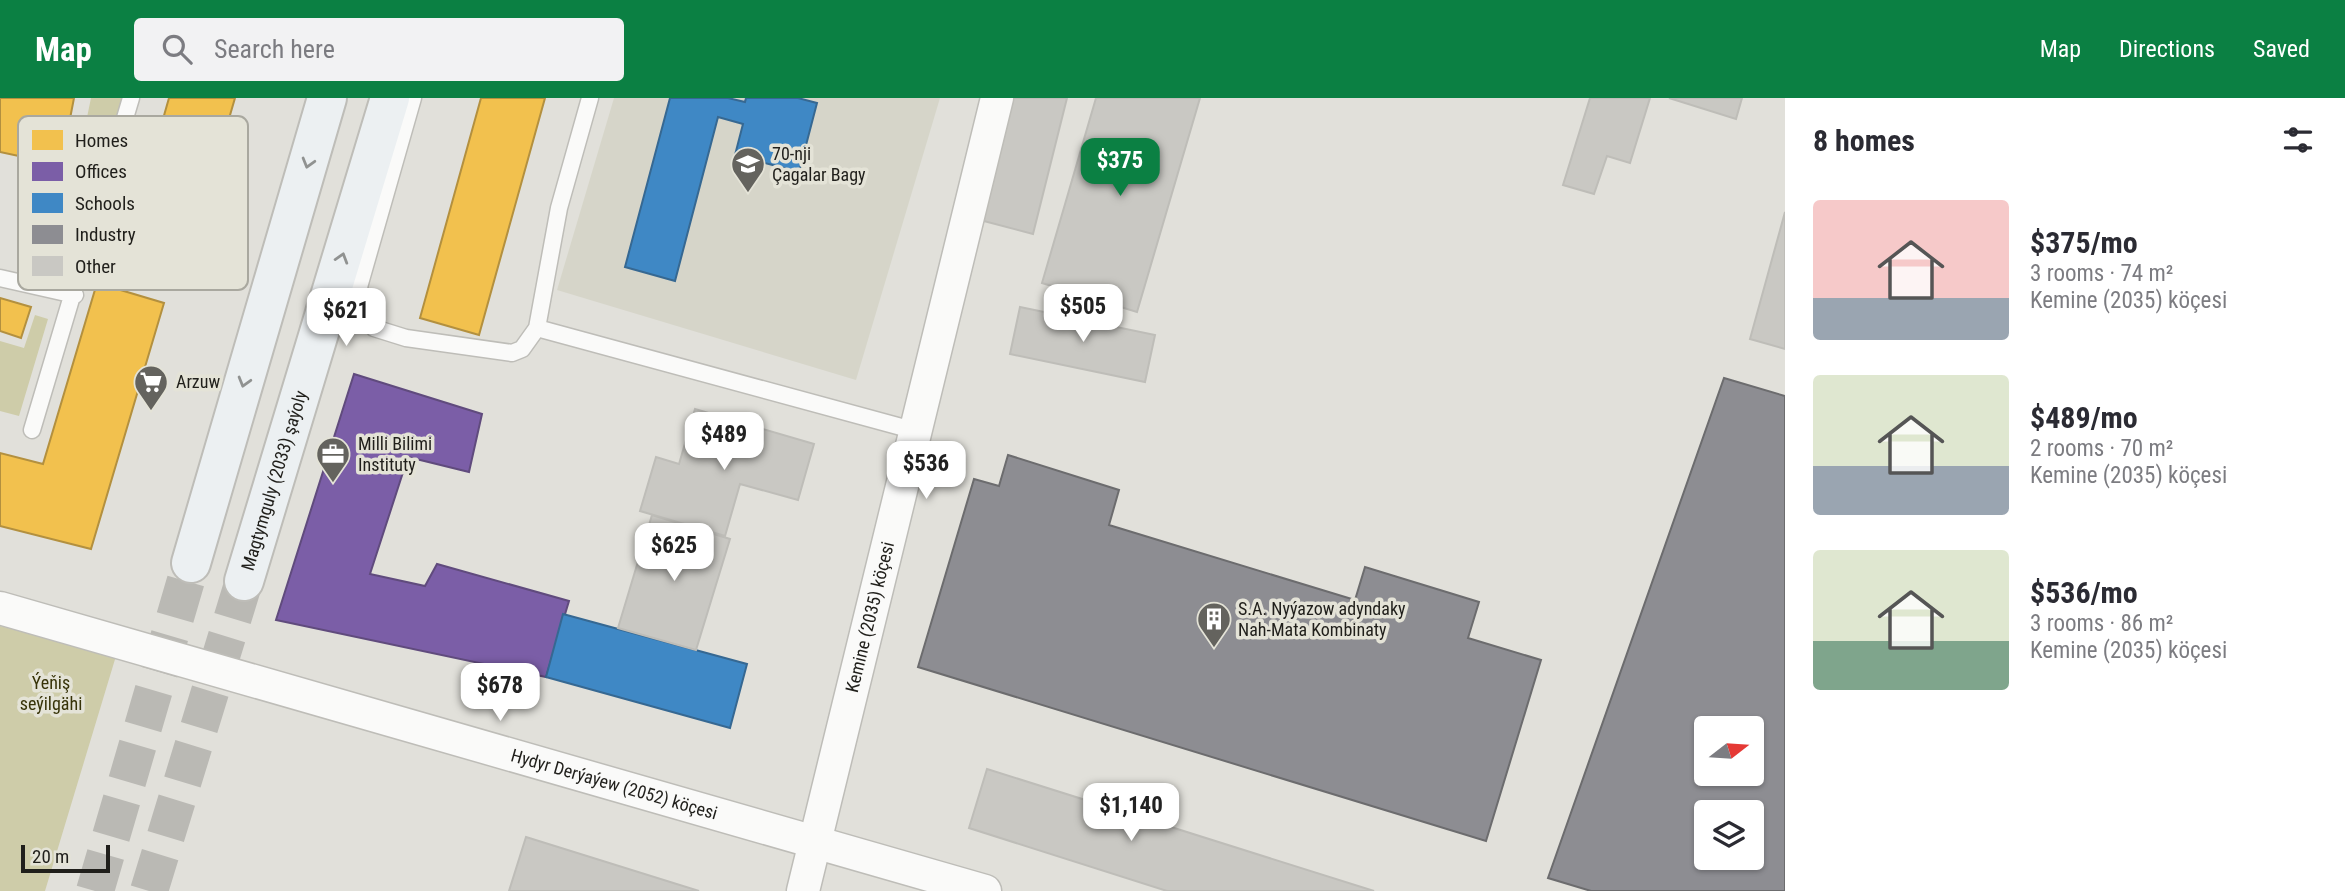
<!DOCTYPE html>
<html lang="en">
<head>
<meta charset="utf-8">
<style>
	:root { --surface:#fff; --page:#f2f2f3; --text:#2b2b33; --muted:#7c7c81; --accent:#0b8043 }
	body { margin:0; font-family:"Roboto Condensed",sans-serif; background:var(--page); color:var(--text); height:100vh; display:flex; flex-direction:column; font-size:26px; white-space:nowrap }
	* { box-sizing:border-box; margin:0 }
	p { font-size:23px; color:var(--muted) }
	.icon { flex:none; width:38px; height:38px; fill:none; stroke:currentColor; stroke-width:2; stroke-linecap:round; stroke-linejoin:round }
	.map { position:relative; flex:1; overflow:hidden }
	.side { display:flex; flex-direction:column; background:var(--surface); width:560px }
	.side>* { flex:none }
	.needle { width:46px; rotate:73deg }
	.controls { position:absolute; left:1694px; top:618px; display:grid; gap:14px }
	.controls a { display:grid; place-items:center; width:70px; height:70px; border-radius:7px; background:var(--surface); box-shadow:0 2px 5px #0004; font-size:35px }
	.scale { position:absolute; left:21px; bottom:18px; width:89px; box-sizing:border-box; padding-left:7px; border:4px solid #201f1b; border-top:0; font-size:19px; line-height:24px; white-space:nowrap; color:#201f1b; -webkit-text-stroke:5px #e4e3d7; paint-order:stroke }
	.price { position:absolute; translate:-50% -60px; padding:0 16px; border-radius:14px; background:#fff; color:#222; font-size:23px; line-height:46px; filter:drop-shadow(0 2px 4px #0008) }
	.price::after { content:''; position:absolute; left:50%; top:42px; width:21px; height:16px; margin-left:-10px; background:inherit; clip-path:polygon(0 0,100% 0,50% 100%) }
	.price.active { background:var(--accent); color:#fff }
	ul { padding:0; list-style:none }
	li { display:flex; align-items:center; gap:21px; height:175px; padding:0 28px }
	li span { display:grid; place-items:center; flex:none; width:196px; height:140px; border-radius:7px; color:#555 }
	li>.icon { margin-inline-start:auto }
	span .icon { width:84px; height:84px; fill:#fffc; stroke-width:1 }
	li b { font-size:30px }
	h2 { display:flex; justify-content:space-between; align-items:center; height:84px; padding:0 28px; font-size:30px }
	header { display:flex; align-items:center; gap:42px; box-sizing:border-box; height:98px; padding:0 35px; background:var(--accent); color:#fff }
	header strong { font-size:33px }
	nav { display:flex; gap:38px; margin-inline-start:auto; font-size:24px }
	.search { width:490px; height:63px; background:var(--page); display:flex; align-items:center; gap:18px; box-sizing:border-box; padding:0 24px; border-radius:7px; color:var(--muted); font-size:26px }
	main { display:flex; flex:1; min-height:0 }
	.map>svg:first-child { display:block }
	.built { fill:#d6d5c9 }
	.green { fill:#cecca9 }
	.homes { fill:#f2c14e; stroke:#b3903f; stroke-width:2 }
	.offices { fill:#7b5ea7; stroke:#604b7d; stroke-width:2 }
	.schools { fill:#3f88c5; stroke:#366892; stroke-width:2 }
	.industry { fill:#8d8d92; stroke:#6c6c6e; stroke-width:2; fill-rule:evenodd }
	.building { fill:#c9c8c3; stroke:#bebdb8; stroke-width:2 }
	.lines { fill:none; stroke-linecap:round; stroke-linejoin:round }
	.secondary-tunnel { stroke:#bab9b4; stroke-width:38; stroke-dasharray:38 19; stroke-linecap:butt }
	.lane-casing { stroke:#bebdb8; stroke-width:19 }
	.street-casing { stroke:#bebdb8; stroke-width:35 }
	.secondary-casing { stroke:#bebdb8; stroke-width:42 }
	.lane { stroke:#fafaf9; stroke-width:16 }
	.street { stroke:#fafaf9; stroke-width:32 }
	.secondary { stroke:#ecf0f2; stroke-width:38 }
	.oneway { stroke:#909291 }
	.labels { text-anchor:middle; stroke-width:7; stroke-linejoin:round; paint-order:stroke }
	.poi-label { font-size:18px; fill:#201f1b; stroke:#e4e3d7; text-anchor:start }
	.street-label { font-size:18px; fill:#201f1b; stroke:#e4e3d7 }
	.park-label { font-size:18px; fill:#373308; stroke:#e4e3d7 }
	.key { fill:#e4e3d7; stroke:#a9a89f; stroke-width:2 }
	.key-label { font-size:19px; fill:#201f1b }
</style>
</head>
<body>
<header>
<strong>Map</strong>
<div class="search"><svg class="icon" aria-label="search" viewBox="0 0 24 24"><circle cx="10" cy="10" r="6"/><path d="M15 15l6 6"/></svg>Search here</div>
<nav><a>Map</a><a>Directions</a><a>Saved</a></nav>
</header>
<main>
<div class="map">
<svg width="1785" height="793" viewBox="0 0 1785 793">
	<rect width="100%" height="100%" fill="#e1e0da"/>
	<path class="built" d="M614,0H940L856,282L557,192Z"/>
	<path class="green" d="M91,0H125L101,93L73,87Z
		M35,217L48,221L19,318L0,313V243L24,250Z
		M0,528L116,558L45,793H0Z"/>
	<path class="homes" d="M0,0H74L61,67L0,54Z
		M169,0H235L186,168L108,145L116,121L133,126Z
		M481,0H545L479,237L420,220Z
		M97,185L164,205L91,451L0,428V355L43,366Z
		M0,200L31,209L21,240L0,233Z"/>
	<path class="offices" d="M354,276L482,316L469,374L408,359L370,476L425,488L437,466L569,503L546,579L276,522Z"/>
	<path class="schools" d="M670,0H728L745,4L746,0H798L817,5L799,74L735,57L743,26L718,19L675,183L625,169Z
		M563,516L747,566L730,630L546,579Z"/>
	<path class="industry" d="M1724,280L1785,298V793H1591L1548,780ZM1706,630H1752V676H1706ZM1706,714H1752V760H1706Z
		M1008,357L1119,392L1109,427L1355,502L1365,469L1479,504L1468,540L1541,562L1486,743L918,569L974,381L999,388Z"/>
	<path class="building" d="M1011,0H1067L1033,136L980,122Z
		M1096,0H1200L1137,214L1042,185Z
		M1590,0H1650L1630,65L1607,58L1594,96L1563,87Z
		M1669,0H1742L1736,21Z
		M1785,114V251L1750,241Z
		M1020,209L1155,237L1145,284L1010,256Z
		M695,311L814,346L798,402L740,386L725,438L640,413L656,359L679,366Z
		M652,417L730,441L696,552L618,530Z
		M987,671L1374,793H1167L969,730Z
		M526,739L699,793H509Z"/>
	<g class="lines">
		<path class="secondary-tunnel" d="M95,793L191,465
			M149,793L244,483"/>
		<g class="lane-casing">
			<path id="lane" d="M413,0L359,189L365,217L374,230L406,240L512,255L522,251L537,230L559,110L590,0
				M0,180L75,197
				M537,230L916,333
				M32,332L131,0"/>
		</g>
		<g class="street-casing">
			<g id="street">
				<path id="s1" d="M0,510L985,793"/>
				<path id="s2" d="M803,793L997,0"/>
			</g>
		</g>
		<g class="secondary-casing">
			<g id="secondary">
				<path d="M191,465L327,0"/>
				<path id="s3" d="M244,483L390,0"/>
			</g>
		</g>
		<use href="#lane" class="lane"/>
		<use href="#street" class="street"/>
		<use href="#secondary" class="secondary"/>
	</g>
	<defs><path id="oneway-chevron" d="M-2-3.5L2.5 0L-2 3.5" fill="none" stroke-width="1.6" stroke-linecap="round" stroke-linejoin="round" transform="scale(1.75)"/></defs>
	<g class="oneway">
		<use href="#oneway-chevron" transform="translate(308 65) rotate(106)"/>
		<use href="#oneway-chevron" transform="translate(342 160) rotate(-73)"/>
		<use href="#oneway-chevron" transform="translate(244 284) rotate(106)"/>
	</g>
	<defs>
		<g id="school-pin" transform="scale(1.75)"><path d="M0 17L-7.5 6A9.5 9.5 0 1 1 7.5 6Z" fill="#64635e" stroke="#e4e3d7"/><path d="M0-5L7-2L0 1L-7-2ZM-4 1L0 2.5L4 1V4Q0 6-4 4Z" fill="#fff"/></g>
		<g id="supermarket-pin" transform="scale(1.75)"><path d="M0 17L-7.5 6A9.5 9.5 0 1 1 7.5 6Z" fill="#64635e" stroke="#e4e3d7"/><path d="M-6-5.5h2.5l.6 2H6L4.5 2H-2.5L-4.4-4H-6ZM-1.5 3.2a1.3 1.3 0 1 0 .1 0ZM3 3.2a1.3 1.3 0 1 0 .1 0Z" fill="#fff"/></g>
		<g id="office-pin" transform="scale(1.75)"><path d="M0 17L-7.5 6A9.5 9.5 0 1 1 7.5 6Z" fill="#64635e" stroke="#e4e3d7"/><path d="M-6-3h4V-5.5h4V-3h4V5H-6ZM-1-4.5V-3h2v-1.5ZM-6 0V1H6V0Z" fill="#fff"/></g>
		<g id="building-pin" transform="scale(1.75)"><path d="M0 17L-7.5 6A9.5 9.5 0 1 1 7.5 6Z" fill="#64635e" stroke="#e4e3d7"/><path d="M-4-6H4V6H1V3H-1V6H-4ZM-2.5-4.3h1.7v1.8h-1.7ZM.8-4.3h1.7v1.8H.8ZM-2.5-1h1.7V.8h-1.7ZM.8-1h1.7V.8H.8Z" fill="#fff"/></g>
	</defs>
	<g fill-rule="evenodd">
		<use href="#school-pin" x="748" y="66"/>
		<use href="#supermarket-pin" x="151" y="284"/>
		<use href="#office-pin" x="333" y="356"/>
		<use href="#building-pin" x="1214" y="521"/>
	</g>
	<g class="labels">
		<g class="poi-label">
			<text x="772" y="62">70-nji<tspan x="772" dy="21">Çagalar Bagy</tspan></text>
			<text x="176" y="290">Arzuw</text>
			<text x="358" y="352">Milli Bilimi<tspan x="358" dy="21">Instituty</tspan></text>
			<text x="1238" y="517">S.A. Nyýazow adyndaky<tspan x="1238" dy="21">Nah-Mata Kombinaty</tspan></text>
		</g>
		<g class="street-label">
			<text dy="6" stroke="none"><textPath href="#s3" startOffset="105">Magtymguly (2033) şaýoly</textPath></text>
			<text dy="6" stroke="none"><textPath href="#s2" startOffset="282">Kemine (2035) köçesi</textPath></text>
			<text dy="6" stroke="none"><textPath href="#s1" startOffset="639">Hydyr Derýaýew (2052) köçesi</textPath></text>
		</g>
		<g class="park-label">
			<text x="51" y="591">Ýeňiş<tspan x="51" dy="21">seýilgähi</tspan></text>
		</g>
	</g>
	<rect x="18" y="18" width="230" height="174" rx="10" class="key"/>
	<rect x="32" y="32" width="31" height="20" fill="#f2c14e"/>
	<rect x="32" y="64" width="31" height="19" fill="#7b5ea7"/>
	<rect x="32" y="95" width="31" height="20" fill="#3f88c5"/>
	<rect x="32" y="127" width="31" height="19" fill="#8d8d92"/>
	<rect x="32" y="158" width="31" height="20" fill="#c9c8c3"/>
	<g class="key-label">
		<text x="75" y="49">Homes</text>
		<text x="75" y="80">Offices</text>
		<text x="75" y="112">Schools</text>
		<text x="75" y="143">Industry</text>
		<text x="75" y="175">Other</text>
	</g>
</svg>
<div class="controls">
<a><svg class="needle" viewBox="-14 -14 28 28"><path d="M0-13l5 13h-10z" fill="#e53935"/><path d="M0 13l5-13h-10z" fill="#7c7c81"/></svg></a>
<a><svg class="icon" aria-label="layers" viewBox="0 0 24 24"><path d="M12 4l9 5-9 5-9-5zM3 14l9 5 9-5"/></svg></a>
</div>
<div class="scale">20 m</div>
<b class="price active" style="left:1120px;top:100px">$375</b>
<b class="price" style="left:1083px;top:246px">$505</b>
<b class="price" style="left:346px;top:250px">$621</b>
<b class="price" style="left:724px;top:374px">$489</b>
<b class="price" style="left:926px;top:403px">$536</b>
<b class="price" style="left:674px;top:485px">$625</b>
<b class="price" style="left:500px;top:625px">$678</b>
<b class="price" style="left:1131px;top:745px">$1,140</b>
</div>
<section class="side">
<h2>8 homes<svg class="icon" aria-label="filters" viewBox="0 0 24 24"><path d="M4 7h16M4 17h16"/><circle cx="9" cy="7" r="2"/><circle cx="15" cy="17" r="2"/></svg></h2>
<ul>
<li><span style="background:linear-gradient(#f6c9c9 70%,#9aa5b1 0)"><svg class="icon" aria-label="home" viewBox="0 0 24 24"><path d="M3 11l9-7 9 7M6 9v11h12V9"/></svg></span><div><b>$375/mo</b><p>3 rooms · 74 m²</p><p>Kemine (2035) köçesi</p></div></li>
<li><span style="background:linear-gradient(#dfe7d0 65%,#9aa5b1 0)"><svg class="icon" aria-label="home" viewBox="0 0 24 24"><path d="M3 11l9-7 9 7M6 9v11h12V9"/></svg></span><div><b>$489/mo</b><p>2 rooms · 70 m²</p><p>Kemine (2035) köçesi</p></div></li>
<li><span style="background:linear-gradient(#dfe7d0 65%,#7fa58c 0)"><svg class="icon" aria-label="home" viewBox="0 0 24 24"><path d="M3 11l9-7 9 7M6 9v11h12V9"/></svg></span><div><b>$536/mo</b><p>3 rooms · 86 m²</p><p>Kemine (2035) köçesi</p></div></li>
</ul>
</section>
</main>
</body>
</html>
